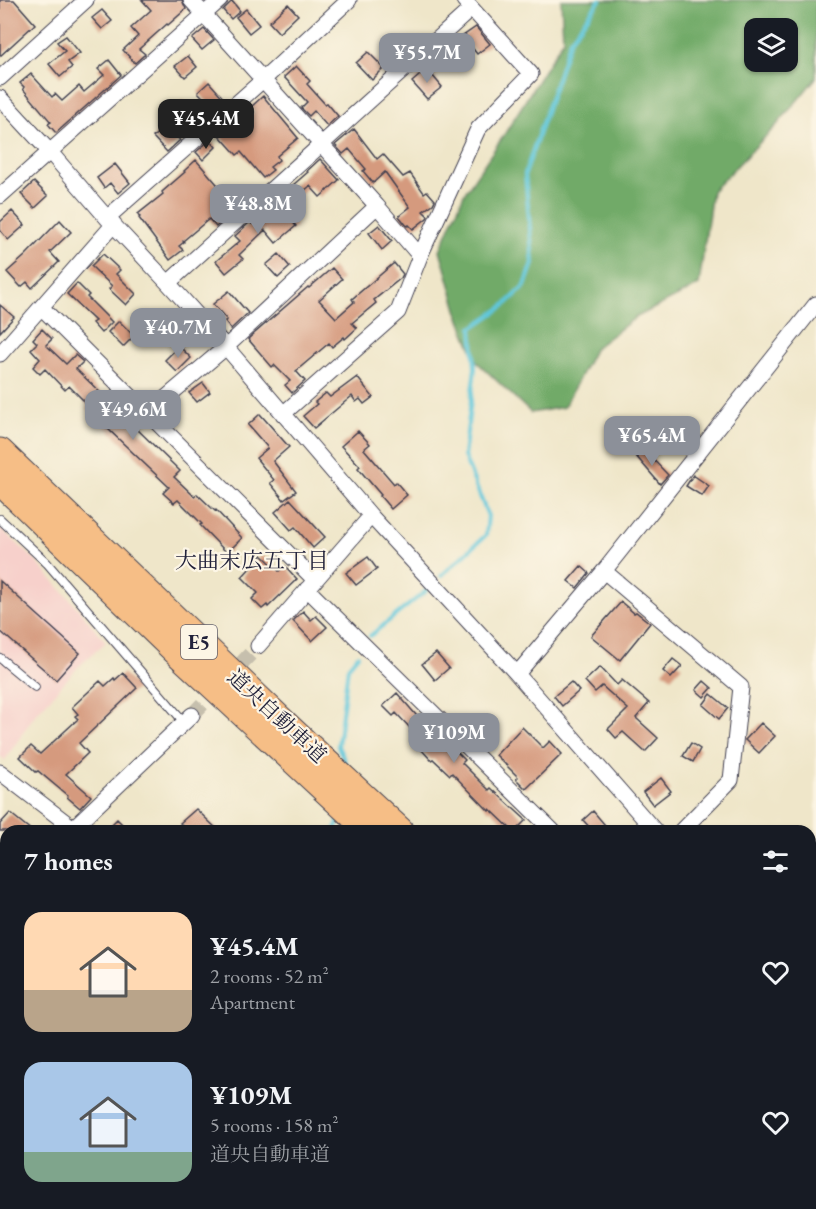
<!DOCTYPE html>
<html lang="en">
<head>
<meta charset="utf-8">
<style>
	:root { --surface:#171b24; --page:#20242c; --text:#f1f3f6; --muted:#9ea1a6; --accent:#8c9099 }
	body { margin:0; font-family:"EB Garamond","Noto Serif JP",serif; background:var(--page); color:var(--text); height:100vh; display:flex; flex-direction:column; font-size:22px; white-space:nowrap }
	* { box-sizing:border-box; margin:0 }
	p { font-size:20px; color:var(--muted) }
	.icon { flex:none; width:33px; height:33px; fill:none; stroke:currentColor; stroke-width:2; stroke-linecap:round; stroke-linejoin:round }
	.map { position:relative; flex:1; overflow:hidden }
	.sheet { position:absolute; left:0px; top:825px; width:816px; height:384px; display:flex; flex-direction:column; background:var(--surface); border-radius:18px 18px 0 0; box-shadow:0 2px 4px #0004 }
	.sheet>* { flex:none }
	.tools { position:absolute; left:744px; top:18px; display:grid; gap:12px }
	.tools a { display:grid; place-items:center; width:54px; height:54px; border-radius:12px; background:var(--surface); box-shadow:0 2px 4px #0004; font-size:30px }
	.price { position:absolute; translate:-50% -51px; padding:0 14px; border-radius:12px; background:var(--accent); color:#fff; font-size:20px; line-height:39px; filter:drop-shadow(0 2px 3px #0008) }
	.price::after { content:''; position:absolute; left:50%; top:36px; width:18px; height:14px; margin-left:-9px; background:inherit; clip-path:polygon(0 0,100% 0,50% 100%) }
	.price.current { background:#222; color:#fff }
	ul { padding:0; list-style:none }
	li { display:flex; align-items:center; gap:18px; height:150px; padding:0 24px }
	li span { display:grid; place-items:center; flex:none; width:168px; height:120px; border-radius:18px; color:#555 }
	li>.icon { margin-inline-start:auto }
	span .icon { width:72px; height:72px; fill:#fffc; stroke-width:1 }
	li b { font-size:26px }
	h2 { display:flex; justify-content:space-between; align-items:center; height:72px; padding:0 24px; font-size:26px }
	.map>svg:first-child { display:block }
	.built { fill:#f7d0cb }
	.forest { fill:#71aa68; stroke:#4a6652; stroke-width:1.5; fill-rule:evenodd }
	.water { fill:#5fc7db; stroke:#40748b; stroke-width:1.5 }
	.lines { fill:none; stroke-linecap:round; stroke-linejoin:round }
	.stream { stroke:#5fc7db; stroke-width:4 }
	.building { fill:#d59a7e }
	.street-tunnel { stroke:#c6bfad; stroke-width:15; stroke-dasharray:15 8; stroke-linecap:butt }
	.lane-casing { stroke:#413f50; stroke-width:10 }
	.street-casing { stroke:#413f50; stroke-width:17 }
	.highway-casing { stroke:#413f50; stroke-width:29 }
	.lane { stroke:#fff; stroke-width:8 }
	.street { stroke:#fff; stroke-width:15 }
	.highway { stroke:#f6be86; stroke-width:27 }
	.labels { text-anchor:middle; stroke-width:4.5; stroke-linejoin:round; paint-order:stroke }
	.shield { fill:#fcf5e5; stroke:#63616e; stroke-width:1.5 }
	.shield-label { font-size:20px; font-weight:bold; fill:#22223b }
	.street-label { font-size:21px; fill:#22223b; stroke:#fcf5e5 }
	.neighbourhood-label { font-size:22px; fill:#22223b; stroke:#fcf5e5 }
</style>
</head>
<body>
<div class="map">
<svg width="816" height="1209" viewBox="0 0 816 1209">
	<rect width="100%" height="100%" fill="#fcf5e5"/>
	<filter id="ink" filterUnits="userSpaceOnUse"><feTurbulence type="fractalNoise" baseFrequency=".0167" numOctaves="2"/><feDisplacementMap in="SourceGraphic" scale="12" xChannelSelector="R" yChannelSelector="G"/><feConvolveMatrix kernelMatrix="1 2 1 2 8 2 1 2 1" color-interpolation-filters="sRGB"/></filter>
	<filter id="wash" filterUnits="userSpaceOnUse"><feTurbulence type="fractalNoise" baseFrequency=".008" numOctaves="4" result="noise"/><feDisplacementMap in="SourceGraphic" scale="24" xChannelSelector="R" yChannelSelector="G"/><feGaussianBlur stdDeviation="1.35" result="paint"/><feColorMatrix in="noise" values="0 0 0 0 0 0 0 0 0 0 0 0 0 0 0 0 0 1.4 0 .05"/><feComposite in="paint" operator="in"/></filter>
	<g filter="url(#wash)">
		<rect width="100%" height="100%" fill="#efe6c9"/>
		<path class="built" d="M0,528L32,557L69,598L106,642L77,668L34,716L5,760L0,756Z"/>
		<path class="forest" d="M561,0H816V78L776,126L712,191L699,285L635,318L595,348L564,407L531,413L477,362L460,320L440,250L464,194L504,135L563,40ZM754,28H788V62H754Z"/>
		<path class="water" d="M632,1203H713L719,1209H638Z"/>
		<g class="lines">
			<path class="stream" d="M441,576L486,535L488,516L464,456L475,368L472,328L504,306L525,286L533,263L525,174L570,40L600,0
				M370,636L426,591L428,588
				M346,764L338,746L348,667L358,655
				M334,831L340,818
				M219,1209L222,1203"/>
		</g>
		<g id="blocks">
			<path class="building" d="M0,0H14L35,24L0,56Z
				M142,0H182L186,9L168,25L167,24L139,49L145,54L135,63L123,50L138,36L131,28L151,10Z
				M232,1L240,11L231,19L223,10Z
				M288,4L298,15L279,33L269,22Z
				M246,9L259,25L249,33L236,17Z
				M102,10L112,21L102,29L92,18Z
				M476,27L490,44L477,54L463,36Z
				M204,29L214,40L202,50L192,39Z
				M66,36L80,53L68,62L72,67L60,77L49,64L65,51L57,42Z
				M368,52L384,68L372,80L356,63Z
				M188,56L197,67L185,77L175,66Z
				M109,60L121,75L56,133L48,124L51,122L23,89L24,87L20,83L31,74L52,97L55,94L62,101L79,86L84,92L104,75L98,69Z
				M296,66L310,81L307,84L325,104L327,103L338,116L327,126L314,111L309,116L301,108L307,102L284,77Z
				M427,69L442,87L427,99L412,82Z
				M209,82L225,100L215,110L198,92Z
				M263,96L298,138L277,156L279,160L270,167L273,170L263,178L241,152L237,155L219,135L229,126L233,131L254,112L250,108Z
				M183,100L196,116L173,134L180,140L167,152L153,137L173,119L167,112Z
				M354,129L377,159L383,154L403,177L410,173L424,193L427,191L435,200L433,204L423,211L428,216L427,218L413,229L409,225L407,226L399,216L410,207L385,172L373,183L363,171L366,169L349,149L343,154L335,145Z
				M210,140L216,147L203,160L196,152Z
				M320,159L339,180L320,197L310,186L293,200L285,192L308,172L307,171Z
				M196,160L237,207L216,227L209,219L183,241L184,242L179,246L183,250L170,260L139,218L140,217L138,214L163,194L162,192L185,172L184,171Z
				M115,164L130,183L118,193L110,183L104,188L97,178Z
				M34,182L48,196L35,208L21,194Z
				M276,203L296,226L276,243L265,230L239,255L243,259L226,273L216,261L240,241L235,236L250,222L252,224Z
				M12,211L25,225L8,240L0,230V222Z
				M60,220L71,232L50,252L59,262L32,288L27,282L21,287L7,272L25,256Z
				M379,225L392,241L382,250L369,233Z
				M103,254L120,270L116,274L136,294L126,305L109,289L112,286L91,266Z
				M279,254L290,267L278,278L266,265Z
				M394,263L403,274L401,278L374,300L376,303L352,323L357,328L345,339L344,337L332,347L329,343L296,371L305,381L292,393L285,385L290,381L274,365L272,367L248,339L308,287L309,288L332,268L342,279L319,300L336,318L354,302L352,299Z
				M77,283L89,295L87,297L112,322L101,333L92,323L95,321L67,294Z
				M229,291L248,313L231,329L225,321L227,320L213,304Z
				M0,305L14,317L0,332Z
				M119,321L134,336L123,347L108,332Z
				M42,329L52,339L46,345L66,364L75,355L83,362L76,369L111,403L110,404L134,428L135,427L180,471L174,477L194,496L197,494L215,511L216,510L242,538L227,553L200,525L202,524L178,500L174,503L163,493L169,487L86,408L89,406L69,386L65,390L45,369L40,374L33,367L40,359L31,349L37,343L33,339Z
				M179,346L191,358L177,372L165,360Z
				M357,377L373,397L364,404L360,399L356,402L352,396L314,428L303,416L317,404L315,402L326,393L330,397Z
				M203,383L210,392L197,402L189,393Z
				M260,414L289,447L273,461L296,491L284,500L270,483L274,480L256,458L268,448L248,425Z
				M358,431L370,444L364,449L394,484L396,482L407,495L391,509L380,496L381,495L358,468L360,466L341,446Z
				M644,450L668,475L660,484L636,456Z
				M693,475L709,486L702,496L686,486Z
				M290,499L325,537L313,548L295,527L291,530L275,512Z
				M262,555L279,571L285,566L297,579L268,607L267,605L262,609L252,599L258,593L242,577Z
				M368,557L377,569L356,585L346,573Z
				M581,566L589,573L577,588L568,581Z
				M0,581L80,653L56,680L0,631Z
				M621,602L634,613L636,612L650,623L620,660L591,636Z
				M303,611L311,620L316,616L327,627L312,641L293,621Z
				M436,653L449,668L435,680L422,664Z
				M673,659L682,666L671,678L663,671Z
				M600,667L617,685L622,680L649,703L636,718L658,738L645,752L623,732L616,738L608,729L628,709L602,686L595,692L585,681Z
				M123,673L137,688L79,743L88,753L66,774L91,796L80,808L67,797L68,796L38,771L36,772L20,757L31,746L40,754L78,719L75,716L78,714L72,707L100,681L105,686L114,678L115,680Z
				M704,681L712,688L704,697L696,690Z
				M571,682L579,691L562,706L554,696Z
				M397,693L449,753L453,748L465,760L462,763L489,790L491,788L526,820L515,831H513L490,809L489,811L452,773L450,775L433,759L431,760L419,747L422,745L410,732L412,730L396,713L393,716L383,706Z
				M711,694L728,708L719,719L703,705Z
				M761,723L775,736L759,753L745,740Z
				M522,727L543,748L550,741L562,754L526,789L516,779L518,777L496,755Z
				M691,743L700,749L693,762L683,756Z
				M661,778L671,791L653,805L643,792Z
				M196,809L219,831H187L180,823Z
				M593,811L610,831H593L583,820Z
				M10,813L32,831H0V824Z
				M117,819L129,831H105Z"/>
		</g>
	</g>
	<g filter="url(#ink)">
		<use href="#blocks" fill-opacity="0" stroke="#413f50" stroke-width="1.5"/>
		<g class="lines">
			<path class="street-tunnel" d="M192,715L258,646"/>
			<g class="lane-casing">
				<path id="lane" d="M0,519L47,563L184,722
					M0,658L35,687"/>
			</g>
			<g class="street-casing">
				<path id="street" d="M191,0L377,206L420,256
					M0,78L86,0
					M0,98L50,152L107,218L168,283L226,347L371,516L517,674L655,831
					M0,196L220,0
					M107,218L264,79L349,0
					M168,283L471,9
					M42,308L315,580
					M0,354L114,224
					M148,413L226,347L377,206
					M283,414L398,312L420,256L478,129L531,74L464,0
					M604,571L741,687L731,780L681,831
					M307,589L553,831
					M258,646L371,516
					M517,674L604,571L816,304
					M0,772L77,831
					M70,831L192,715
					M810,1175L816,1181
					M118,1203L119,1209
					M521,1203L526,1209
					M21,1209L22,1203
					M178,1209L181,1203
					M271,1209L273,1203
					M355,1209L360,1203
					M455,1209L462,1203
					M560,1209L568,1203"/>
			</g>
			<g class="highway-casing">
				<path id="highway" d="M0,452L291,730L400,831
					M0,481L176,651L370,831
					M767,1203L774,1209
					M799,1203L806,1209"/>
			</g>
			<use href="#lane" class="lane"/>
			<use href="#street" class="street"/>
			<use href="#highway" class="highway"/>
		</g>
	</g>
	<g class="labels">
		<rect class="shield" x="181" y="625" width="36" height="34" rx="4.5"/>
		<g class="shield-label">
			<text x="199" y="649">E5</text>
		</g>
		<g class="street-label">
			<text transform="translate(277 716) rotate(43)" y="7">道央自動車道</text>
		</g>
		<g class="neighbourhood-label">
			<text x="252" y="568">大曲末広五丁目</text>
		</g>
	</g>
</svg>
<div class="tools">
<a><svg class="icon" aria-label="layers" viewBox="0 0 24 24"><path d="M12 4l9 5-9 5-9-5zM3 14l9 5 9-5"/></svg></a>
</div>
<b class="price" style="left:427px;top:84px">¥55.7M</b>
<b class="price current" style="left:206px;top:150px">¥45.4M</b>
<b class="price" style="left:258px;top:235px">¥48.8M</b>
<b class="price" style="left:178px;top:359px">¥40.7M</b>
<b class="price" style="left:133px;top:441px">¥49.6M</b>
<b class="price" style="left:652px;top:467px">¥65.4M</b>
<b class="price" style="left:454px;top:764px">¥109M</b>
<section class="sheet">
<h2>7 homes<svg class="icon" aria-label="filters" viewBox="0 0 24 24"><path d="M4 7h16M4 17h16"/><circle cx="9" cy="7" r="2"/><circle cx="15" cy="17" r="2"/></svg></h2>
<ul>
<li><span style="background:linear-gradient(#ffd9b3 65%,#b9a48a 0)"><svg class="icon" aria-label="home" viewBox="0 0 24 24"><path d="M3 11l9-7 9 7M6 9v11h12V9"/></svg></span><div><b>¥45.4M</b><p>2 rooms · 52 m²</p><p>Apartment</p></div><svg class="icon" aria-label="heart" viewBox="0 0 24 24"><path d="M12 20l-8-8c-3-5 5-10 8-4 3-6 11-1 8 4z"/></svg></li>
<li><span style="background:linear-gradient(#a9c7e8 75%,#7fa58c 0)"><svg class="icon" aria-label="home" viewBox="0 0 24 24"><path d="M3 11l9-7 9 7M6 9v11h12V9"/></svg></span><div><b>¥109M</b><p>5 rooms · 158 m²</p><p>道央自動車道</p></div><svg class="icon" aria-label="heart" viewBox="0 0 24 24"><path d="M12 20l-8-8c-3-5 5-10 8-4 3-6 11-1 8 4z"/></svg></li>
</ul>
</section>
</div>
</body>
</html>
